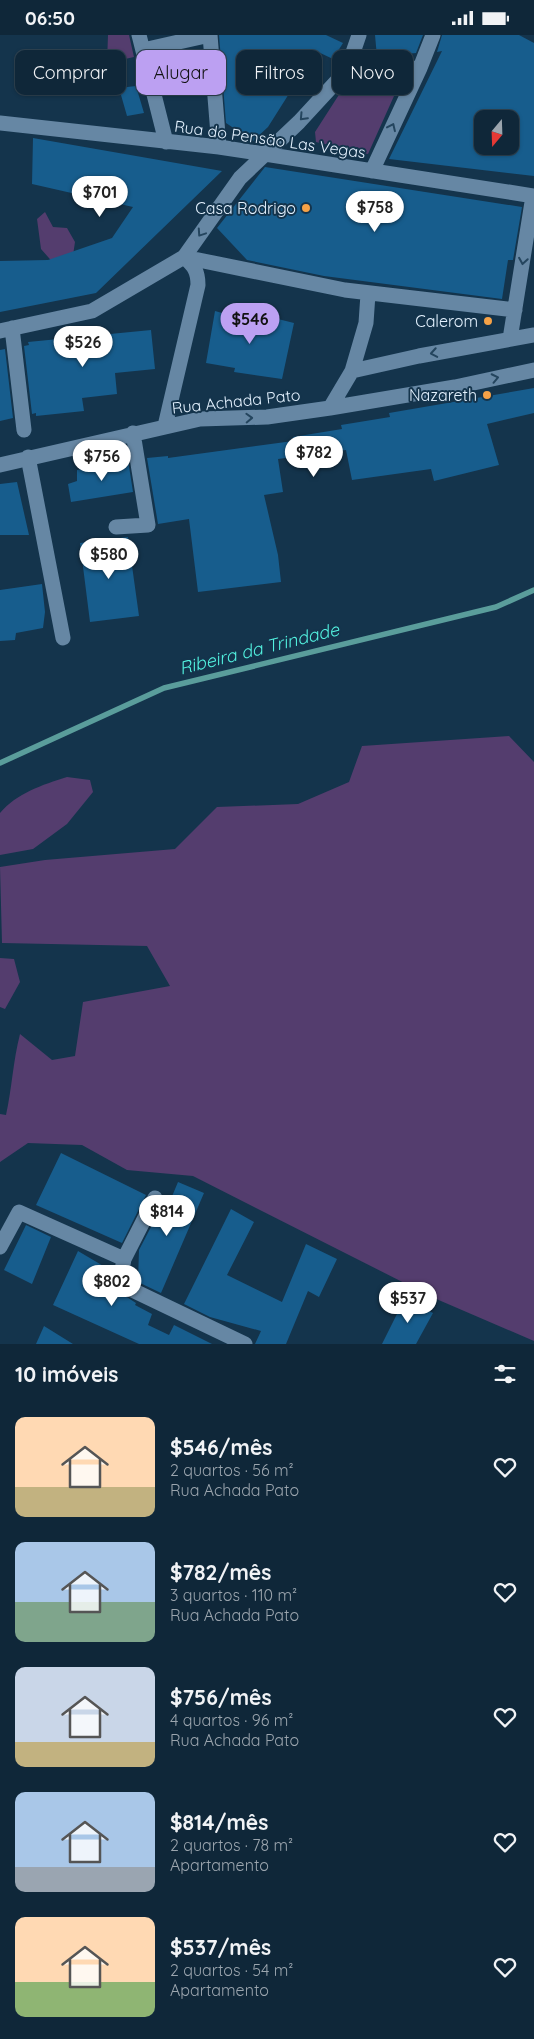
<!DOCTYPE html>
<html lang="pt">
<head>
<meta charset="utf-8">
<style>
	:root { --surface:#0f2739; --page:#1d3344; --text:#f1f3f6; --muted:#9ba5ae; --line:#2f4453; --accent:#bca0f2 }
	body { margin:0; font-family:Quicksand,sans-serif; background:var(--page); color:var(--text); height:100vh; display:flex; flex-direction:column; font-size:19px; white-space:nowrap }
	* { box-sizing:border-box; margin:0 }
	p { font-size:16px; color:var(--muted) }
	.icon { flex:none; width:28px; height:28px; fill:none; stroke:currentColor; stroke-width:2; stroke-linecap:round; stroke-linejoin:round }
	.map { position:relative; height:1309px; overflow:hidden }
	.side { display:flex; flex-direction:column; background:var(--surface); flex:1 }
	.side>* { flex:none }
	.hud { position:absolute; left:15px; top:15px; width:505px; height:45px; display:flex; gap:10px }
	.needle { width:32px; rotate:199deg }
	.tools { position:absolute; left:474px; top:75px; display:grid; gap:10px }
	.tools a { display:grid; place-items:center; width:45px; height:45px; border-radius:10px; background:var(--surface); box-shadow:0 1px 4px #0004,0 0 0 1px var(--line); font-size:25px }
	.price { position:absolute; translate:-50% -42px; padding:0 11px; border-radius:18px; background:#fff; color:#222; font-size:16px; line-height:32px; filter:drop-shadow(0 1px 2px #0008) }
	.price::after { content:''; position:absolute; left:50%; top:30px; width:15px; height:11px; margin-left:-8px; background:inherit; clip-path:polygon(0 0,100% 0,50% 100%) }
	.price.on { background:var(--accent); color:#111 }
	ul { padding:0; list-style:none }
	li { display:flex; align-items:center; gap:15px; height:125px; padding:0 15px }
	li span { display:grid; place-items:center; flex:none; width:140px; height:100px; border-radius:10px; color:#555 }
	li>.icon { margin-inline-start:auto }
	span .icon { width:60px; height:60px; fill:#fffc; stroke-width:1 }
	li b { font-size:21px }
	h2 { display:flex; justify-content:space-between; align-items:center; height:60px; padding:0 15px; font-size:21px }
	.tag { padding:0 18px; border-radius:10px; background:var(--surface); box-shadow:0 1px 4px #0004,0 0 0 1px var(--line); font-size:18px; line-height:45px }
	.tag.on { background:var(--accent); color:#111 }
	.status { display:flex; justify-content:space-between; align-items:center; height:35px; padding:0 25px; background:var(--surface); direction:ltr }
	.status svg { height:14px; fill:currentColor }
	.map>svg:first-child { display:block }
	.green { fill:#543d6e }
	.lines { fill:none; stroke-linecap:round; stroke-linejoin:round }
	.stream { stroke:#5a9d9b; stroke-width:5.5 }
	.building { fill:#175d8d; fill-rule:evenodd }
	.minor { stroke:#6687a4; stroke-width:15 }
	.oneway { stroke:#24455e }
	.poi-dot { fill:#f6a247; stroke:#14344c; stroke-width:2 }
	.labels { text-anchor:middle; stroke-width:4; stroke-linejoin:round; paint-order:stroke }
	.street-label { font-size:16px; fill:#e3f1fe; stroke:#14344c }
	.poi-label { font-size:16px; fill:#e3f1fe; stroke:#14344c; text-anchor:end }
	.water-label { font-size:18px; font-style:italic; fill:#53f3e1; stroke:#14344c }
</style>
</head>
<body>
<div class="status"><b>06:50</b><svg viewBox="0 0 49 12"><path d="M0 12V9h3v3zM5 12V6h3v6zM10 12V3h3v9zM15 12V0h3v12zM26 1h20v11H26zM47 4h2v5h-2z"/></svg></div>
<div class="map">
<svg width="534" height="1309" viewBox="0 0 534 1309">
	<rect width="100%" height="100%" fill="#14344c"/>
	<path class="green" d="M108,0H129L134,22L107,28Z
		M380,46L394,61L368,119L316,107L315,97L342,55Z
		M45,177L53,192L67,193L75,207L72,227L56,231L41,214L37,184Z
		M509,701L534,727V1306L434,1263L193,1141L127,1135L82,1110L28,1108L0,1127V1079L6,1080C12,1053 13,1026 20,999L52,1025L75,1021L83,967L170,951L147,911L2,908L0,832L45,825L175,814L217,772L298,769L349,747L362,711Z
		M67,742L90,745L93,757L67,789L33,814L0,820V778C17,758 42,750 67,742Z
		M0,923L14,924L20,947L5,974L0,972Z"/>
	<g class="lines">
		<path class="stream" d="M0,728L164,653L496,572L534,555"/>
	</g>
	<path class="building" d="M219,0H326L343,8L333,24L316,16L268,92L253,106L226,88Z
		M375,0H423L416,18L377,22Z
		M442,0H519L534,8V141L389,124L442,16L437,17ZM482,84H510V111H482Z
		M136,51L144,78L127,81L119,53Z
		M33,103L222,136L96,258L0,277V226L48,225L112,203L133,172L32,149Z
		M265,132L522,172L513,225H508L502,264L324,241L247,225L217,193Z
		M215,276L269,291L270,282L294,288L282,344L234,337L235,333L206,328Z
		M151,295L155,334L115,338L117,359L82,363L84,376L36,381V378L32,379L24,311L29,310L28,307Z
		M5,314L13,383L0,386V315Z
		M534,353V378L487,389L499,430L434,446L431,434L352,445L346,415L278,424L283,457L264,460L278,520L281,547L198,557L189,484L158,489L147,423L168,421V423L293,406V402L342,394L341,390L390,382L389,378Z
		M124,425H128L133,457L71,467L68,449L77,446V435Z
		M17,447L29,500H0V449Z
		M128,502L139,581L90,587L80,508Z
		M42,549L45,577L43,593L16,598L15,605L0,606V555Z
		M61,1118L146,1160L122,1208L36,1170Z
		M178,1147L204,1158L161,1258L138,1247L139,1215L163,1169L168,1171Z
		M231,1174L254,1187L227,1240L282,1267L306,1209L337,1224L319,1262L308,1256L286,1309H255L261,1296L210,1282L184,1269Z
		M26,1190L51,1202L32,1249L4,1235Z
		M78,1216L105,1232L102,1246L136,1268L135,1270L152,1279L148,1290L169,1300L174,1290L212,1309H139L53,1270Z
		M405,1263L433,1278L416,1309H382Z
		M44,1291L73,1309H36Z"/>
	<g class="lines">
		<path class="minor" d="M139,0L166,107
			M210,0L219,112
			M143,15L210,0
			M347,35L420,33L433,0
			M0,88L219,112L534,161
			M372,136L420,33
			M184,222L345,255L515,275
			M12,293L24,395
			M0,296L92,276L184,222L240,143L299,87L347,35L359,0
			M510,304L533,161
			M352,336L366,288L368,259
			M330,373L352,336L419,321L534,300
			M165,391L198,250C198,236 194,231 184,222
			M28,422L63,603
			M0,430L200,384L267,382L330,373L455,352L534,335
			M116,492L148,490L133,398
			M0,1212L19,1177L124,1224L121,1241L126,1252L245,1309
			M124,1224L155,1163"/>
	</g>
	<defs><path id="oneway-chevron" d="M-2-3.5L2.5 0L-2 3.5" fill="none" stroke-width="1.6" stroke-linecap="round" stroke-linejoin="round" transform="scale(1.25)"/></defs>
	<g class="oneway">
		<use href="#oneway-chevron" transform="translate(303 82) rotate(133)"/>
		<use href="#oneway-chevron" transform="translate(392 92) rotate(-65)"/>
		<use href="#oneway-chevron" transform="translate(201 198) rotate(124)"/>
		<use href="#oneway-chevron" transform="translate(523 226) rotate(99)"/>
		<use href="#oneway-chevron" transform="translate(434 318) rotate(170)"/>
		<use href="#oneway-chevron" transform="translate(495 343) rotate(-12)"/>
		<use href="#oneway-chevron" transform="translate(249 383) rotate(-2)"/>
	</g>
	<g class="poi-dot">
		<circle cx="306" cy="173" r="5"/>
		<circle cx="488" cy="286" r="5"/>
		<circle cx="487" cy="360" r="5"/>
	</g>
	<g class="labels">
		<g class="street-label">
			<text transform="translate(270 104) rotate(8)" y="6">Rua do Pensão Las Vegas</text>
			<text transform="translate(236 366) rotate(-6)" y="6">Rua Achada Pato</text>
		</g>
		<g class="poi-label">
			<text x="296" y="179">Casa Rodrigo</text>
			<text x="478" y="292">Calerom</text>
			<text x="477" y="366">Nazareth</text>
		</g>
		<g class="water-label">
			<text transform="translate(259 614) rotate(-14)" y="6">Ribeira da Trindade</text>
		</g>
	</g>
</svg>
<div class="tools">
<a><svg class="needle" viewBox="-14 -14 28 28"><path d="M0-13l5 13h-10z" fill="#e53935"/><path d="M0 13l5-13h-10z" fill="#9ba5ae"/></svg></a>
</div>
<b class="price" style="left:100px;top:183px">$701</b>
<b class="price" style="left:375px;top:198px">$758</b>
<b class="price on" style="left:250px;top:310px">$546</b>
<b class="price" style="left:83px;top:333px">$526</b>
<b class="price" style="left:314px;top:443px">$782</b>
<b class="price" style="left:102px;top:447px">$756</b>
<b class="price" style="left:109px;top:545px">$580</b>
<b class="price" style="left:167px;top:1202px">$814</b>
<b class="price" style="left:112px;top:1272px">$802</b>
<b class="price" style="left:408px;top:1289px">$537</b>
<div class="hud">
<a class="tag">Comprar</a>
<a class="tag on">Alugar</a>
<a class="tag">Filtros</a>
<a class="tag">Novo</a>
</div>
</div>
<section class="side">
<h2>10 imóveis<svg class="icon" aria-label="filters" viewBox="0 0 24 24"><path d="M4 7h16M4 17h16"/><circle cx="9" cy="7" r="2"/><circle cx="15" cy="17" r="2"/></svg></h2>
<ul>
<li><span style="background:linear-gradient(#ffd9b3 70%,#c2b280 0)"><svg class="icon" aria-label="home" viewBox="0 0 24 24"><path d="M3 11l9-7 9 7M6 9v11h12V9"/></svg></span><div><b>$546/mês</b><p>2 quartos · 56 m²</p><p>Rua Achada Pato</p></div><svg class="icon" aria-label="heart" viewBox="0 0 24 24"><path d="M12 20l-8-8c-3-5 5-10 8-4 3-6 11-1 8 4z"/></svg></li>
<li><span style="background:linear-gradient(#a9c7e8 60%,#7fa58c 0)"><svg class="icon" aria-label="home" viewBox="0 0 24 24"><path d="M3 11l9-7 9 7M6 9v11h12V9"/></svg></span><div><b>$782/mês</b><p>3 quartos · 110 m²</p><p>Rua Achada Pato</p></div><svg class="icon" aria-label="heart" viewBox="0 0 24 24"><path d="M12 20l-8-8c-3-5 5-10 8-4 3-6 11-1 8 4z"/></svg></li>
<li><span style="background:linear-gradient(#c9d6e8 75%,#c2b280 0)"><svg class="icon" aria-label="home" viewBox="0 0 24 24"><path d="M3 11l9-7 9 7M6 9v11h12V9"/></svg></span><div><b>$756/mês</b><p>4 quartos · 96 m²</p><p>Rua Achada Pato</p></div><svg class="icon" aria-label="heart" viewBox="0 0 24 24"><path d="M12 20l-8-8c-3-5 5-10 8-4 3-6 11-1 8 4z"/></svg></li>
<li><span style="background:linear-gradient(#a9c7e8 75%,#9aa5b1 0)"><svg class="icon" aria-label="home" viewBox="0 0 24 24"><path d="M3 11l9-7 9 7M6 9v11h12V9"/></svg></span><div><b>$814/mês</b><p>2 quartos · 78 m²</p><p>Apartamento</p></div><svg class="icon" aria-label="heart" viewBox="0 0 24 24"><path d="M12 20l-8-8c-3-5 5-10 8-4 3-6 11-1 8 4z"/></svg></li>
<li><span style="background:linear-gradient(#ffd9b3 65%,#8fb573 0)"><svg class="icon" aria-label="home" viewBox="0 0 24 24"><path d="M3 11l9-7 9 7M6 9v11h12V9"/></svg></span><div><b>$537/mês</b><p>2 quartos · 54 m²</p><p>Apartamento</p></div><svg class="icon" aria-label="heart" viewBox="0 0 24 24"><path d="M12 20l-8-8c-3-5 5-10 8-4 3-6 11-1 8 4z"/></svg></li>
</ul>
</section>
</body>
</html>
